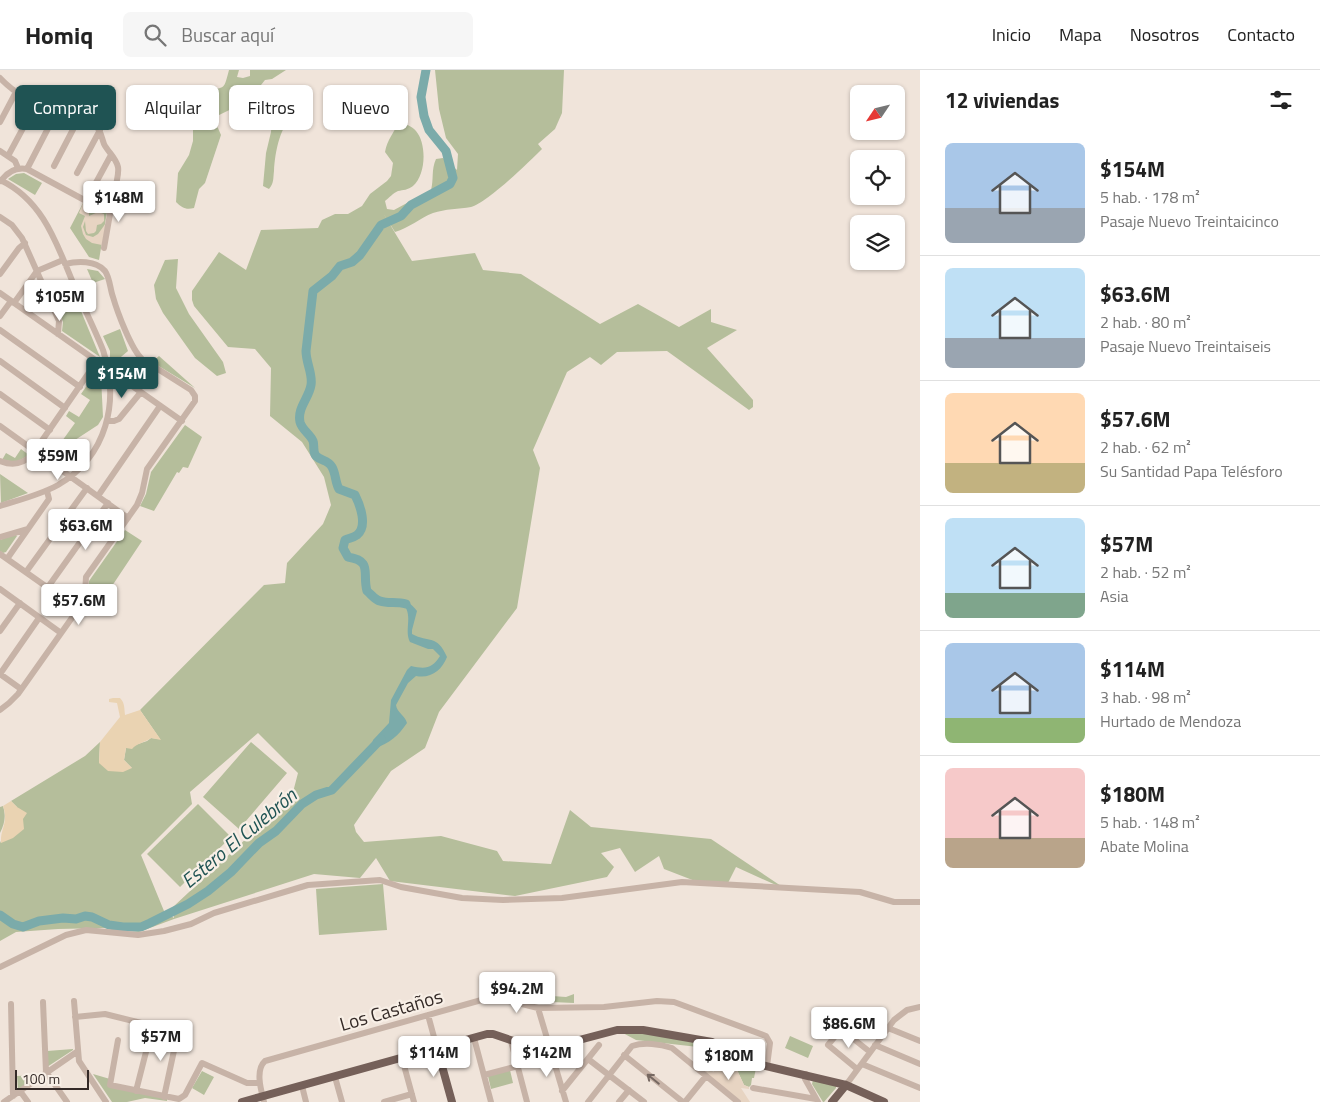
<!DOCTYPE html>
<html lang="es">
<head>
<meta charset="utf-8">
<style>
	:root { --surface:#fff; --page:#f6f6f6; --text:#222; --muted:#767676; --line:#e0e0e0; --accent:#1f5353 }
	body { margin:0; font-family:"Titillium Web",sans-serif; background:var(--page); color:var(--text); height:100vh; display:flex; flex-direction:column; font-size:19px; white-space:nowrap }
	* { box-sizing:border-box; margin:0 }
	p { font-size:16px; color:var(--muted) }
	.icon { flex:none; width:28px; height:28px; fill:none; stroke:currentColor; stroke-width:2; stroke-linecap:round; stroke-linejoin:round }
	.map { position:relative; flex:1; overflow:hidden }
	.drawer { display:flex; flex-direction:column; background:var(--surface); width:400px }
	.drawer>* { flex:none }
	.top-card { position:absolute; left:15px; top:15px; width:475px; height:45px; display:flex; gap:10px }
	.needle { width:32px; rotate:235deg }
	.fabs { position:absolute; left:850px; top:15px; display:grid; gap:10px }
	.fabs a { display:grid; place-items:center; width:55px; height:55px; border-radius:8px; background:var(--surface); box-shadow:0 1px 4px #0004; font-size:25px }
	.scale { position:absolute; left:15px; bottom:12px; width:74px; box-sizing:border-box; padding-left:5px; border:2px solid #342a27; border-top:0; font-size:14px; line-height:18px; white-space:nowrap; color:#342a27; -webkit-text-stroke:4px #f8efe6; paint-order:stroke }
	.price { position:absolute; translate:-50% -42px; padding:0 11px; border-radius:5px; background:#fff; color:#222; font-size:16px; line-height:32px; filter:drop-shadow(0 1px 2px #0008) }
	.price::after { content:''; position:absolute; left:50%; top:30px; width:15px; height:11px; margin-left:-8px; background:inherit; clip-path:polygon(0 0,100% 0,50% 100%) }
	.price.current { background:var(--accent); color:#fff }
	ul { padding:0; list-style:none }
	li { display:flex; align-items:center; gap:15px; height:125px; padding:0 25px }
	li+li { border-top:1px solid var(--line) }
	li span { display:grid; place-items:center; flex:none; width:140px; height:100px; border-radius:8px; color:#555 }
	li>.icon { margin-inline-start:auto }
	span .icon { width:60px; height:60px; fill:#fffc; stroke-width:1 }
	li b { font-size:21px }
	h2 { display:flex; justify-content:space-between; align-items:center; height:60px; padding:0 25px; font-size:21px }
	.pill { padding:0 18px; border-radius:8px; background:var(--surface); box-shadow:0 1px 4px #0004; font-size:18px; line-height:45px }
	.pill.current { background:var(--accent); color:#fff }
	header { display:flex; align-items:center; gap:30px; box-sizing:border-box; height:70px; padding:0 25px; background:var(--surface); border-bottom:1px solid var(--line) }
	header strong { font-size:24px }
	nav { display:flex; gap:28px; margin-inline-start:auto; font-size:18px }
	.search { width:350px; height:45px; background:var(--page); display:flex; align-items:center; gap:12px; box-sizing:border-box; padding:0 18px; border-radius:8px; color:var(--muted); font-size:19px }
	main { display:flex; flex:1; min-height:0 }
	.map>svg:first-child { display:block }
	.green { fill:#b5be9b; fill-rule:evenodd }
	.sand { fill:#ead3b2 }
	.plaza { fill:#e7d4c2 }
	.water { fill:#7babaa }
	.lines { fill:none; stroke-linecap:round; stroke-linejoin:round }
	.river { stroke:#7babaa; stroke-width:9 }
	.minor { stroke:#c7b3a7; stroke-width:6 }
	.major { stroke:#756059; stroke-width:8 }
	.oneway { stroke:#766861 }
	.labels { text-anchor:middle; stroke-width:4.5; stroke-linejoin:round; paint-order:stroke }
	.street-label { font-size:19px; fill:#342a27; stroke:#f8efe6 }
	.water-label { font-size:20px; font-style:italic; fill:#1f5353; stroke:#f8efe6 }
</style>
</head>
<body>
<header>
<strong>Homiq</strong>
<div class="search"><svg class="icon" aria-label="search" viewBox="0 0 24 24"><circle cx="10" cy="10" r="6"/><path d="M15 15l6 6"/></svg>Buscar aquí</div>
<nav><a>Inicio</a><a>Mapa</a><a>Nosotros</a><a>Contacto</a></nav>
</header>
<main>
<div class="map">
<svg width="920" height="1032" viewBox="0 0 920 1032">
	<rect width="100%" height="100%" fill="#f0e4da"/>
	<path class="green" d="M229,0H239L237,7L243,8L250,6V0H286L272,9L265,10L261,15V22L256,27L215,47L213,53L218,58L221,65L205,113L199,119L194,138C186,140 182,138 176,132L178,103L189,85L193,71V56L205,49L200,34L206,22C225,15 223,23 229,0Z
		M435,0H564L562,43L555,59L538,74L542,79C529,92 487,133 471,137C459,139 445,139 433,143C420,148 409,158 395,162L383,143L412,191L475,183L483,200L521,204L600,254L638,234L679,257L711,239V252L737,260L707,278L753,330V337L749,340L667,281L617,282L601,295L590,287L567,302L533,380L540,398L517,538L439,642L425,678L391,701L354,755L356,762L364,772L441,766L497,781L503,791L551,794L570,740L591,757L711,769L787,820L736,797L727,815L708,816L664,799L659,786L635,802L620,778L601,783L614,797L607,807L515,826L390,811L376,788L360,808L314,804L174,849L139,862L104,858L58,859L16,862L0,871V771V773L17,737L11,731L85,686L100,672L99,693L132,698L124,690L126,678L147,671L151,668L160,669L140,640L264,515L285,513L287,493L323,454L331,435L324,407L302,372L270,346L271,298L255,279L228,277L194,236L192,230V221L219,182L246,200L261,160L318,158L322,150L335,144H348L362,136L370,124L387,111L391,106L393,93L385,82C387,70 394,63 399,51C405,54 412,56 416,61C427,74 426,105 413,116C408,120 403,120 398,121C393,123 389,128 385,131L387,139L394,140L431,120C434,109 431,100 436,89L443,88L457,100L458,84L446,68L439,39ZM258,663L298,703L292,726L173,837L174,848L164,841L141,785L192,734L190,722Z
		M296,35H303L309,39L311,46L297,43C280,53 275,82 274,101C273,109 274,113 269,119L263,116L266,83L271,62L272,40L278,37L284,41Z
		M24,103L42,113L35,125L8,109L16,104Z
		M83,133L95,138L105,136L107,142L99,190L89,187L70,158Z
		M178,189L176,218L189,244L223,292L226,303L217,306L195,288L163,243L156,229L154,215L165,190Z
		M87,199L98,201L105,209L93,213Z
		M76,229L100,287L62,261L63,252L57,237Z
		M120,259L128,281L115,292L114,296L110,294V281L103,266Z
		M159,286L195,318L152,292Z
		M97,301L101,307L103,347L98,355L52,385L75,353L66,346L69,341L79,347L90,330L81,324Z
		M185,355L202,367L188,398L183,397L179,403L177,402L154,441L140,436L146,424L151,402Z
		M21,379L29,385L17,392L2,390L6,383L15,388Z
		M0,404L28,423L1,433Z
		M125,460L142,471L92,546L83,540L88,530L89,511Z
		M15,464L17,466L6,482L3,483L0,481V470Z
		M251,672L287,703L239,759L203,727Z
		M198,734L231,767L180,817L147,784Z
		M3,736C6,746 5,753 0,763V737Z
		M383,814L387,860L319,865L316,819Z
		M574,924V933L552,932V926L566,927Z
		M621,962H641L703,974L714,976L732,987L727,990H718L715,981L707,978L636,970Z
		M790,966L813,976L808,988L785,978Z
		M73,979V980L47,997V981Z
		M737,992L756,998L754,1008H752L751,1015L749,1017L744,1015L738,1002Z
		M510,1000L513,1013L491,1019L488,1006Z
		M202,1001L214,1007L204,1025L192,1018Z
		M93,1004L110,1009V1016L167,1028V1031L145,1028L127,1032H112Z
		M39,1005L18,1020L17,1006Z
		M813,1010L836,1015V1018L824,1032H823L812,1014Z"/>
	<path class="sand" d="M113,628H120C125,633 124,638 125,645L140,640L161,670L151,668C144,673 137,673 132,679L126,678L124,690L132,698L123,702L108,701L99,693L100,672L120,647L117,633L109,632V629Z
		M11,731L17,737L27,743L23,749L24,759L13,768L1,773C0,758 9,753 3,736Z"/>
	<path class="plaza" d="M83,133L89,137V146L98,142L104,144V151L101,154L97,155L96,161L94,163L88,164L86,161L85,151L83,157L86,165L93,167L98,164L106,153L102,175L92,173L86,169L83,164L81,156L85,146L79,143Z
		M693,975L715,981L719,990H727V987H732L734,992H737L738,1002L744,1015L749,1017V1019L741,1018L750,1032H741L703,1002L705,999L708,1002L710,1000L714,1002V993Z"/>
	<path class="water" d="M396,529C406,530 411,533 417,541L412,560V564C429,573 437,564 447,587C442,600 431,609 416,606L408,613L396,635C397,643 405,645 407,653C399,665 389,674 375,678L372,675L373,670L389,653L391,630L407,600L411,596C425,599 432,599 440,586L433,579H428L410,572C404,560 413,547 404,535L396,534Z"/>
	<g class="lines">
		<path class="river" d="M406,534C397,531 388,534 380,531C375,530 371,524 367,521C362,503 373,491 348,487L343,478L345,470C349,468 353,468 357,465C368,456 360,435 355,425L339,419C335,412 336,404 332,397C328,390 321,391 316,386C312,381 315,376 313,371C310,364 302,360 300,352C297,338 309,328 311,315C313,304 306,293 306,281L313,221L332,206L340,196L352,192L360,185L381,155L401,146L411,135L450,114L453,108L446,81L429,60L424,46L421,27L426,0
			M0,845L13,854L23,857L39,851L63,848L76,849L85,846L92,847L109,855L123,857H141L150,853L188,834L208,821L231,802L259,773L276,761L302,734L316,725L332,720L381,669"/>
		<path class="minor" d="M0,8C14,23 35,35 55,41C68,44 84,44 94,54C101,60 101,66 104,74C108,82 116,88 118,97C119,103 117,109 116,115C112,130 105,138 88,132L27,99C16,97 8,101 1,111
			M0,52L16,22
			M0,81L15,91L18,98
			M8,86L36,34
			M54,96L80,46
			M27,99L57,41
			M77,103L100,60
			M0,110C45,131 58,178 76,220C85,240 95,260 103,280C120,332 107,386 58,415C40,425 19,430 0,436
			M86,131L111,85
			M0,147L12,155L22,168L59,251L58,264
			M104,178L110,144L105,133
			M0,204L19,178L25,173
			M0,223L182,351
			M14,233L37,201L63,190
			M0,246L11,231
			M0,260L80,317
			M0,291L65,338
			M0,324L50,360
			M107,351H114L119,349L141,322
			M0,356L128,448
			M0,391C12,396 23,394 32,385L97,291
			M98,426L160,336
			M0,467L28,459
			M0,484L78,539
			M7,489L49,429L47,421
			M26,502L87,418
			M48,517L108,433
			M0,519L61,563
			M0,561L20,533
			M0,604L39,548
			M0,604L21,619
			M0,640L9,633L18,624L81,535L85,524L86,507L137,435L142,423L147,399L195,331V326L191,320L142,289C131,279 117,241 113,227C110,219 110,208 105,201C96,190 77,191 65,194
			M0,897L66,865L86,860L138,865L164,861L191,854L214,843L308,815L380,810L401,817L462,828L503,830L562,828L682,812L860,822L894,832H920
			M74,931L79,991L106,1032
			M43,932L46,1002L67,1032
			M11,934L13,1026
			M538,938L566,1032
			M428,945L437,978
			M75,947L105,944L178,962L164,1027
			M869,953L883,964
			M888,958L920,971
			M474,968L491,1032
			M118,970L110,1015L179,1029L185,1025L202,993L247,1013H259
			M511,971L527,1032
			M875,975L920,994
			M624,985L683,1032
			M402,988L414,1032
			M588,989L644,1032
			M862,994L920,1018
			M857,999L828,975L841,959L870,982
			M806,1004L805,1009L818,1032
			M484,1005L518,996
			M335,1007L342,1032
			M846,1015L894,950L907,940L920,937
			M302,1016L306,1032
			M753,1018L816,1029
			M20,1021L28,1032
			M136,1021L147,978
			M562,1021L599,975
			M4,1032L78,981
			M264,1032C261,1020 255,1000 265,991L485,929H501L538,938L604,937L657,931L674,932L766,966L770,973L767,996
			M384,1032L412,1024
			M588,1032L632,976C644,972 660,974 672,978L738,1032
			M619,1032L629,1020
			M685,1032L706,1006"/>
		<path class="major" d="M437,978L452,1032
			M242,1032L487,964H493L534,978L545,979L617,960H643L712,972L745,991L846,1015L884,1032
			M832,1032L846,1015"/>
	</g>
	<defs><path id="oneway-shaft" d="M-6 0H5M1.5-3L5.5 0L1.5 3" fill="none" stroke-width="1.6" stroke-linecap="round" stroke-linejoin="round" transform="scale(1.25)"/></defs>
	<use class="oneway" href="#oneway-shaft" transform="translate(653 1009) rotate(-141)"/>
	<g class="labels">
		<g class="street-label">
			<text transform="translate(391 940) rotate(-16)" y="7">Los Castaños</text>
		</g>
		<g class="water-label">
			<text transform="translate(239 768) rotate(-40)" y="7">Estero El Culebrón</text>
		</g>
	</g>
</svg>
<div class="fabs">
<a><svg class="needle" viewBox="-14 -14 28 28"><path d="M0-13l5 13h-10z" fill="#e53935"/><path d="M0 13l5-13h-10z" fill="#767676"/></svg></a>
<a><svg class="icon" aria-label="locate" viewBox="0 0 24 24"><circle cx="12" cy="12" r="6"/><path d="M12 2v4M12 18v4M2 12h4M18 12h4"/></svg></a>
<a><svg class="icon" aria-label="layers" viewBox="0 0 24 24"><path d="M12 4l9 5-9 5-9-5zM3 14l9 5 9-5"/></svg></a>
</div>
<div class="scale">100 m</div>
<b class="price" style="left:119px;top:153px">$148M</b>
<b class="price" style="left:60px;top:252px">$105M</b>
<b class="price current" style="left:122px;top:329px">$154M</b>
<b class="price" style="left:58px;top:411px">$59M</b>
<b class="price" style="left:86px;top:481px">$63.6M</b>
<b class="price" style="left:79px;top:556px">$57.6M</b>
<b class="price" style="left:517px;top:944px">$94.2M</b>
<b class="price" style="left:849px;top:979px">$86.6M</b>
<b class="price" style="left:161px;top:992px">$57M</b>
<b class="price" style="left:434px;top:1008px">$114M</b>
<b class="price" style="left:547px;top:1008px">$142M</b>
<b class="price" style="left:729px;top:1011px">$180M</b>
<div class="top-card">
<a class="pill current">Comprar</a>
<a class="pill">Alquilar</a>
<a class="pill">Filtros</a>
<a class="pill">Nuevo</a>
</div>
</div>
<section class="drawer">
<h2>12 viviendas<svg class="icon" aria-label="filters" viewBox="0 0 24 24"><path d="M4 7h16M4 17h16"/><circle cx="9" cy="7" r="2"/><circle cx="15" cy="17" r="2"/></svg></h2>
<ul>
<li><span style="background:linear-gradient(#a9c7e8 65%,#9aa5b1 0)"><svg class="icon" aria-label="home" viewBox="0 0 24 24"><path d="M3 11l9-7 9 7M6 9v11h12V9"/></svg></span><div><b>$154M</b><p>5 hab. · 178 m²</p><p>Pasaje Nuevo Treintaicinco</p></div></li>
<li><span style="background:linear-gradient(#bfe0f5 70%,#9aa5b1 0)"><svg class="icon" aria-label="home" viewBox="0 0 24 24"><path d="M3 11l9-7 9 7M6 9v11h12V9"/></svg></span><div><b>$63.6M</b><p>2 hab. · 80 m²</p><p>Pasaje Nuevo Treintaiseis</p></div></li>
<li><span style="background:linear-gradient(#ffd9b3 70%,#c2b280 0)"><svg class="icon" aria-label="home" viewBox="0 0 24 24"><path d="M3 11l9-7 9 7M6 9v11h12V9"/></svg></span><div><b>$57.6M</b><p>2 hab. · 62 m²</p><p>Su Santidad Papa Telésforo</p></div></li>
<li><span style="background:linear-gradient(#bfe0f5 75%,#7fa58c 0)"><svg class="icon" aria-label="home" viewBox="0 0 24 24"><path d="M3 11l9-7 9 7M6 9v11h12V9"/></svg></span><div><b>$57M</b><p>2 hab. · 52 m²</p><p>Asia</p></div></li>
<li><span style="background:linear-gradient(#a9c7e8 75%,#8fb573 0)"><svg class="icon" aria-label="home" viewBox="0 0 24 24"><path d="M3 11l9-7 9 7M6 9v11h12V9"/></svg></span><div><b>$114M</b><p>3 hab. · 98 m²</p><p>Hurtado de Mendoza</p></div></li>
<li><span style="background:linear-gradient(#f6c9c9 70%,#b9a48a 0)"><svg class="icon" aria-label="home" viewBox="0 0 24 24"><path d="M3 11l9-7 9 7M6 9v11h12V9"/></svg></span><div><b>$180M</b><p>5 hab. · 148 m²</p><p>Abate Molina</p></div></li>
</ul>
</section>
</main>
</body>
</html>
